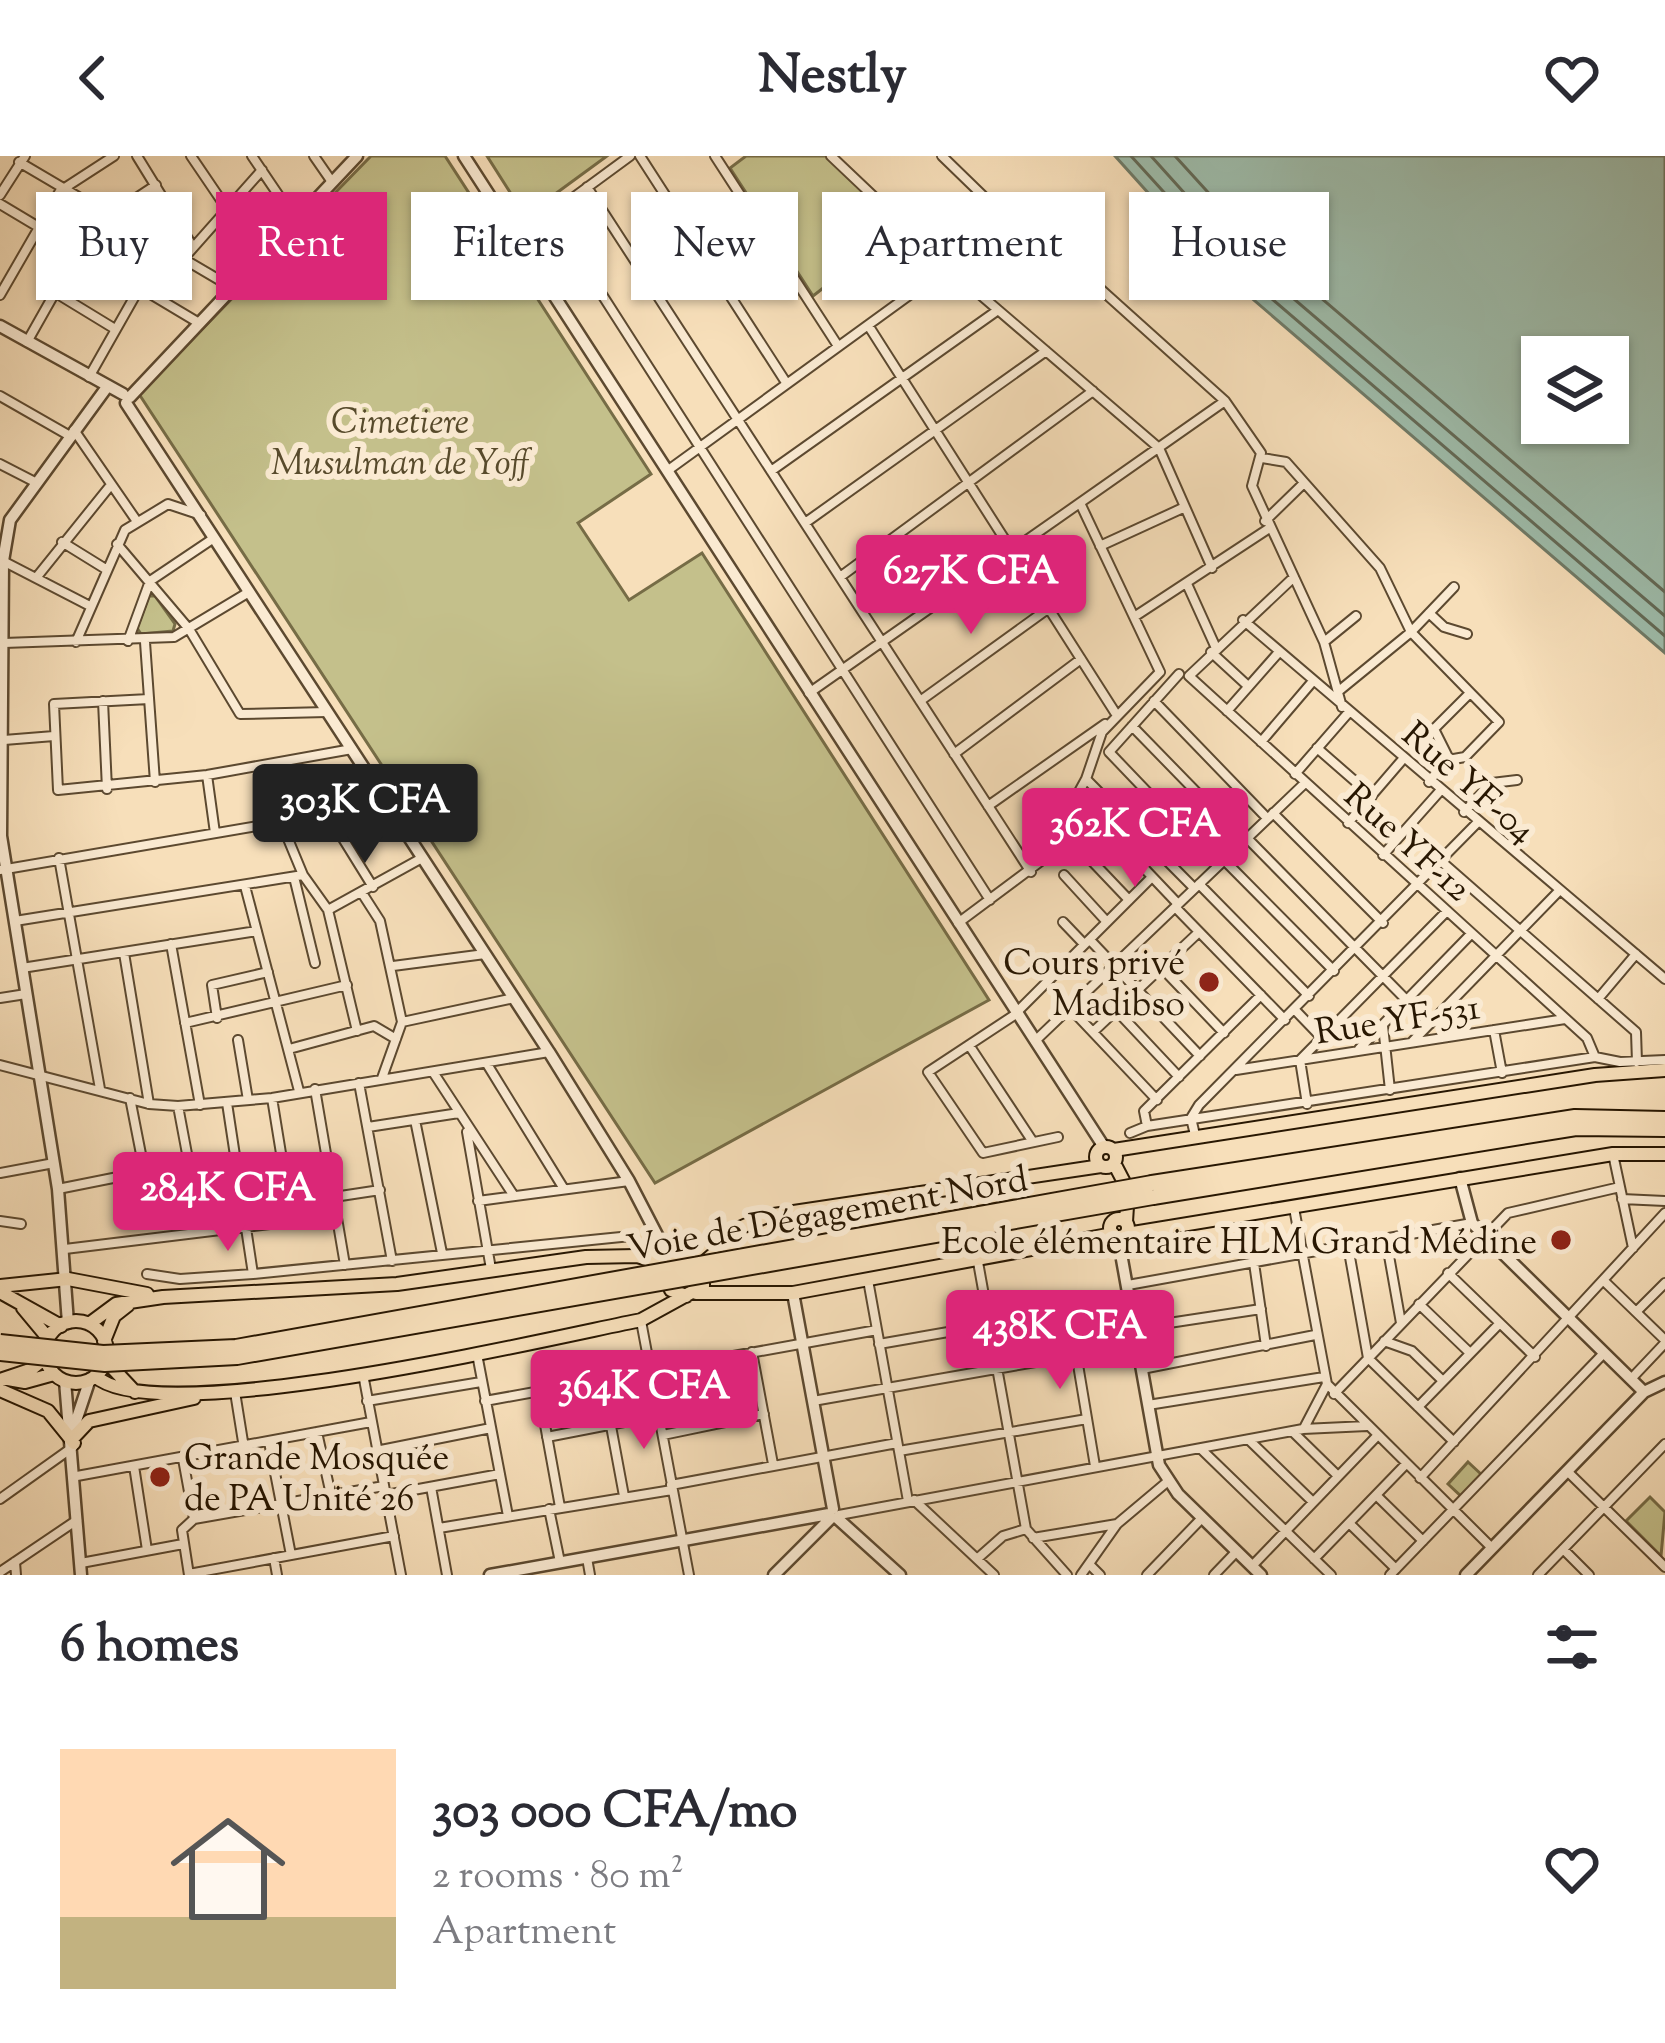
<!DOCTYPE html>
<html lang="en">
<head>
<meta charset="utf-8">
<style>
	:root { --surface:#fff; --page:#f7f7f7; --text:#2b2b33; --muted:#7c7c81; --accent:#db2777 }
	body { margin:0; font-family:"Sorts Mill Goudy",serif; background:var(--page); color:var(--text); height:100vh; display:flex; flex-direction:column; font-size:45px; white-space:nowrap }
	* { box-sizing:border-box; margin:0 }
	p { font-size:39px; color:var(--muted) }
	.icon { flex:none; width:66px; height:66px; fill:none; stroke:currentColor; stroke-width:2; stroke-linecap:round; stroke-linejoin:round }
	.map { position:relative; height:1419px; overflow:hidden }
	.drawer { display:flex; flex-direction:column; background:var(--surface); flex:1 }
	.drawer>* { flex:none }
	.top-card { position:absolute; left:36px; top:36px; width:1593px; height:108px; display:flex; gap:24px }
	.buttons { position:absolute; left:1521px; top:180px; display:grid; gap:24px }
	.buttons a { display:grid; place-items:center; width:108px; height:108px; border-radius:0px; background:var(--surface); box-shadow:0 3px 9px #0004; font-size:60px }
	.price { position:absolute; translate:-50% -102px; padding:0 27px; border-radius:12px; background:var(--accent); color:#fff; font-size:39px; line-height:78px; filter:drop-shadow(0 3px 6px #0008) }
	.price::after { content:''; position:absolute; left:50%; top:72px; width:36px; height:27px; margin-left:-18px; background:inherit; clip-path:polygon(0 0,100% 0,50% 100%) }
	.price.active { background:#222; color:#fff }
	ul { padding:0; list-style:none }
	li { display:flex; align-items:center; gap:36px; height:300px; padding:0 60px }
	li span { display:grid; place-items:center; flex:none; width:336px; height:240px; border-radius:0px; color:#555 }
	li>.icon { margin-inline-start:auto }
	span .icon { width:144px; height:144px; fill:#fffc; stroke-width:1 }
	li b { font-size:51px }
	h2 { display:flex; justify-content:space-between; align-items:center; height:144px; padding:0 60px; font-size:51px }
	.chip { padding:0 42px; border-radius:0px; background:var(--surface); box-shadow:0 3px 9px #0004; font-size:42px; line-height:108px }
	.chip.active { background:var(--accent); color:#fff }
	header { display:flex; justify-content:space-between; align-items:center; height:156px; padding:0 60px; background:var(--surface); font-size:54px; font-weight:800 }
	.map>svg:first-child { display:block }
	.green { fill:#c4c08b; stroke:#766c46; stroke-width:3 }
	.water { fill:#9ebdac; stroke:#6f7b68; stroke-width:3; fill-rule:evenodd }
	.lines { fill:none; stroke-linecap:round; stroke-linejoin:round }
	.shore { stroke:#636a57; stroke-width:3 }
	.minor-casing { stroke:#5c4930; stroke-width:12 }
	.tertiary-casing { stroke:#5c4930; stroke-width:15 }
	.primary-casing { stroke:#281702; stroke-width:16 }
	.trunk-casing { stroke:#281702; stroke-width:18 }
	.minor { stroke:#faead2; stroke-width:8 }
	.tertiary { stroke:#faead2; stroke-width:10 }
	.primary { stroke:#f7dfba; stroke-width:12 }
	.trunk { stroke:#f7dfba; stroke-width:14 }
	.trunk-bridge-casing { stroke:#281702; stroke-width:18; stroke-linecap:butt }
	.trunk-bridge { stroke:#f7dfba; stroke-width:14 }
	.poi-dot { fill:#8f2418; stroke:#faead2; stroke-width:4.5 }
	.labels { text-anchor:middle; stroke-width:12; stroke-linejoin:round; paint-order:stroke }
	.park-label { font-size:36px; font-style:italic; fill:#574a2b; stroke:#faead2 }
	.street-label { font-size:36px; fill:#281702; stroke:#faead2 }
	.poi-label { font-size:36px; fill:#281702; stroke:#faead2; text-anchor:end }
</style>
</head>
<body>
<header><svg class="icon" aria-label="back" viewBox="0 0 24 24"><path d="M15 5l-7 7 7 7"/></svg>Nestly<svg class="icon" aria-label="heart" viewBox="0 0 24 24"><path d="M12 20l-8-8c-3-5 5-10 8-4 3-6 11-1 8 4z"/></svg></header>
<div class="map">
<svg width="1665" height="1419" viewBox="0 0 1665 1419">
	<rect width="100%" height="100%" fill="#f7dfba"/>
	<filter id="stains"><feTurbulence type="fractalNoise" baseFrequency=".00167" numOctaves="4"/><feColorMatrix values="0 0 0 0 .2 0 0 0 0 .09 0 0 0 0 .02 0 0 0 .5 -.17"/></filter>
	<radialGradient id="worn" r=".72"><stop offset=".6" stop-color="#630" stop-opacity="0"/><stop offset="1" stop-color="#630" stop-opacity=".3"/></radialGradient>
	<path class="green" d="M371,0H445L651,318L578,367L629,444L702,397L989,844L655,1027L139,238Z
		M487,0H607L525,60Z
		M746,0H826L900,72L813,140L730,12Z
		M898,81L921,105L909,117L886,93Z
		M149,440H155L175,468L173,475L141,478L137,472Z
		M1468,1306L1482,1319L1462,1341L1448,1328Z
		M1650,1341L1665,1356L1661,1400L1626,1365Z"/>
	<path class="water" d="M1115,0H1665V497L1213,109ZM1542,201H1608V267H1542Z"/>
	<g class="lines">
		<path class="shore" d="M1131,0L1222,100L1665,480
			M1151,0L1232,90L1665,460
			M1175,0L1245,77L1665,436"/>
		<g class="minor-casing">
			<path id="minor" d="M137,0L193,91
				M191,0L227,53
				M252,0L296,65
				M314,0L332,26
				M640,0L787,228
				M715,0L838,190
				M831,0L948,111L1159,292L1212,412
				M942,0L1010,66L1067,103L1225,245L1261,297L1252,330L1324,486L1342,551
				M19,6L233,132
				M587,31L1031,716
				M0,39L25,0
				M0,48L199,167
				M112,58L156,29
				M551,59L990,744
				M517,83L630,0
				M184,102L262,14
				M113,114L135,73
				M56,137L115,173
				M0,139L60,35L114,0
				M868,169L1116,558
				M27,186L79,94
				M89,221L140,131
				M0,240L70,280
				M74,274L136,364
				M1262,302L1286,306L1380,412L1411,476L1499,566L1465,601L1448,604
				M0,308L35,326
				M667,315L1010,66
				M771,315L998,154
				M1080,347L1160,516
				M1265,365L1304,327
				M805,367L1046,195
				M62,386L104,412
				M117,388L189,473L240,558L327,556
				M1100,390L1185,351
				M1,404L88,449
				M840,421L1093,235
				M36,422L110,330
				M1187,428L1216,492
				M1429,457L1444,471L1467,478
				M1134,461L1268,373
				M1243,464L1665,823
				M128,485L150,425L214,382
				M76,486L125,374L168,348L201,359
				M145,486L155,626
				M1324,486L1356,460
				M4,487L174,481L249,436
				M1211,496L1248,530
				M1179,518L1109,596L1218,710
				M1189,520L1587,882L1595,901
				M1189,520L1294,421
				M1340,534L1411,476L1454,431
				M809,537L1225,245
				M149,543L54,548L58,634L207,619L352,593
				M103,545L107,633
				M920,545L1049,452
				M1154,545L1267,662
				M1227,555L1279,496
				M1132,570L1244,685
				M4,584L54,580
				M1261,586L1313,525
				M1317,592L1372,640
				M954,598L1081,503
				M1295,618L1349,556
				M207,619L215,677
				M1086,623L1194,732
				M1429,626L1448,601L1434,573L1470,537
				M988,650L1105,568
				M1464,656L1492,627L1517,624
				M1273,657L1383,767
				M329,660L373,731
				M281,666L303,719L328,754L357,875
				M1348,667L1403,603
				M1070,682L1129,744
				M1247,682L1430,868
				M1122,689L1178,748
				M1383,699L1440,635
				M59,702L100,933
				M1224,704L1334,815
				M1442,706L1636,876L1637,906
				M0,714L281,666L390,654
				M1064,719L1107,766
				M294,721L315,807
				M1199,728L1309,840
				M245,730L299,935
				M362,737L380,765L402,866L382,922
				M1175,751L1285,864
				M328,754L422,702
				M15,765L303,719
				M1063,766L1084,788
				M958,767L1041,705L1086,623L1102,576L1160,516
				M1090,784L1200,900
				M171,788L200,949
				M124,797L149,948
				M393,810L485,798
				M1161,811L1224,877
				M22,812L257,775
				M0,842L26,838
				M1598,843L1636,798
				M1070,852L1157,944
				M1116,854L1179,921
				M1295,854L1322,882
				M1017,856L1152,721
				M1016,858L928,916L983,997L1058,981
				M217,862L212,829L268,816
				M402,866L514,842
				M185,867L347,829
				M1383,870L1390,934
				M1494,874L1502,917
				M1093,876L1199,776
				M238,884L248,944
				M1035,885L1305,627
				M1412,886L1557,737
				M969,889L1033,986
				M289,893L374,870L396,883
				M1359,893L1471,778
				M487,908L564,1033
				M0,909L149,948L178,950L272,942L549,896
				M1236,914L1565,863
				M433,916L514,1040
				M359,927L392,1105
				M315,933L345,1109
				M130,942L149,1039L239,1027
				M272,942L292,1065
				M227,947L253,1118L631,1080
				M1307,948L1300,904L1446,756
				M178,950L194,1035
				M415,964L442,1097
				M1147,970L1595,901L1620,906L1665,904
				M368,971L459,957
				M467,976L491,1113
				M1130,977L1147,970L1144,955L1261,839
				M1195,979L1191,962L1199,949L1477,667
				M1613,998L1633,1092
				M0,1017L54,1007
				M58,1033L143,1016
				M334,1041L380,1034
				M1622,1043L1665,1045
				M478,1045L629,1025
				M1294,1052L1327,1228L1492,1392
				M0,1065L21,1068
				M1386,1083L1401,1167
				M1348,1090L1368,1202L1454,1286
				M65,1093L337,1060
				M978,1106L1026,1373L1067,1419
				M1254,1107L1266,1190
				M1448,1117L1535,1201
				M147,1118L180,1123L253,1118
				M868,1124L908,1345
				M1604,1125L1665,1184
				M1128,1129L1472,1067
				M1419,1148L1470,1197
				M1069,1155L1095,1310
				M1636,1156L1665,1127
				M641,1165L689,1419
				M1136,1172L1261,1153
				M1384,1185L1412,1195L1443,1225
				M879,1188L1132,1144
				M752,1196L773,1308
				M477,1198L508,1360
				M698,1207L711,1268
				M1142,1213L1315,1179
				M363,1218L401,1419
				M1631,1223L1665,1187
				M235,1236L244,1292
				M539,1236L560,1351
				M1334,1238L1508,1057L1620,1031
				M367,1245L481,1226
				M485,1245L877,1174
				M813,1245L1076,1199
				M1148,1249L1324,1221
				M1418,1251L1500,1167
				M611,1270L624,1340
				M1304,1272L1327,1228
				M317,1276L331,1339
				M1293,1276L1338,1320
				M663,1279L764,1258
				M547,1281L660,1259
				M1249,1284L1313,1346
				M269,1286L291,1399
				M1201,1293L1331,1419
				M376,1295L491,1272
				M899,1295L1087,1263
				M183,1303L194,1363
				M134,1310L147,1394
				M1567,1315L1665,1411
				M77,1320L371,1266
				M1420,1322L1665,1057
				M671,1329L897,1287
				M431,1331L447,1419
				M386,1339L500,1318
				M1376,1339L1423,1385
				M0,1343L73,1291
				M914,1344L994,1419
				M549,1353L560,1406
				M839,1359L1303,1273L1367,1270
				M1349,1367L1396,1413
				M439,1372L672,1334
				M1033,1382L1117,1368
				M1563,1393L1589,1419
				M274,1402L277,1419
				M587,1402L590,1419
				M977,1403L1003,1380L1026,1373
				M1314,1403L1406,1308
				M15,1406L16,1419
				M81,1407L183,1388
				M1089,1408L1100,1419
				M1252,1410L1377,1280
				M0,1416L77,1364
				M189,1418L394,1380
				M189,1419L182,1374L194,1363L384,1330
				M1081,1419L1117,1368L1167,1326
				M1147,1419L1202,1362
				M1214,1419L1237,1395
				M1390,1419L1604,1197
				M1538,1419L1665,1288"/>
		</g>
		<g class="tertiary-casing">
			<path id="tertiary" d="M464,0L1104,991
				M0,170L123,238
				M130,241L357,0
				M126,247L549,896L629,1025L671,1106
				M1460,1022L1472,1067L1644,1236
				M1118,1081L1159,1309L1178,1338L1261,1419
				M793,1137L833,1353
				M68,1167L58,1033L1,680L3,405L10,364L107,231
				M65,1225L81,1419
				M75,1268L90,1223
				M837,1362L900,1419
				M490,1419L829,1358
				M774,1419L831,1362
				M1466,1419L1644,1236L1665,1226"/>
		</g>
		<g class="primary-casing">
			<path id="primary" d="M1096 1001a10 10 0 1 1 20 0a10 10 0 1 1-20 0Z
				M1114,994L1595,919L1665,914
				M1114,1007L1128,1034L1126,1066
				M1110 1072a9 9 0 1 1 18 0a9 9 0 1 1-18 0Z
				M1127,1078L1613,998H1665
				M690,1100L705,1087L767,1060L1101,1010
				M0,1130L68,1123L147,1138
				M0,1136L61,1170
				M696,1137H793L1113,1078
				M23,1152L48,1182
				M45 1196a31 31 0 1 1 62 0a31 31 0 1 1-62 0Z
				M89,1168L116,1148L163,1141L397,1128L586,1101L637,1100L668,1109
				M104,1185L114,1160L128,1149
				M105,1204L135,1236
				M95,1220C155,1276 550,1182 641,1164L703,1130V1109L685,1099L671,1106L665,1120L671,1134L686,1140
				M8,1223L25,1226L54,1218
				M0,1224L30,1214L46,1201
				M0,1234L48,1255L74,1287
				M73,1282L89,1265L194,1242"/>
		</g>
		<g class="trunk-casing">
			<path id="trunk" d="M1152,1027L1575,961L1665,963
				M1153,1041L1576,972L1665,973"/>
		</g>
		<use href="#minor" class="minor"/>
		<use href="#tertiary" class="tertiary"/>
		<use href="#primary" class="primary"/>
		<use href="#trunk" class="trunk"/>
		<g class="trunk-bridge-casing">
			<path id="trunk-bridge" d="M0,1186L103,1197L236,1191L1152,1027
				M0,1197L105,1208L237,1201L1153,1041"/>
		</g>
		<use href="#trunk-bridge" class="trunk-bridge"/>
	</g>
	<g class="poi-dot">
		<circle cx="1209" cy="826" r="12"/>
		<circle cx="1561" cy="1084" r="12"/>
		<circle cx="160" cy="1321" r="12"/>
	</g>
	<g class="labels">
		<g class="park-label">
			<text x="400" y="277">Cimetiere<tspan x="400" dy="41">Musulman de Yoff</tspan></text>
		</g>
		<g class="street-label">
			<text transform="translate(1470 625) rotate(41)" y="13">Rue YF-04</text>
			<text transform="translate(1409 685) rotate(42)" y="13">Rue YF-12</text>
			<text transform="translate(1397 862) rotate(-9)" y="13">Rue YF-531</text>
			<text transform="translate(827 1056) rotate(-10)" y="13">Voie de Dégagement Nord</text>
		</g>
		<g class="poi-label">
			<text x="1185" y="818">Cours privé<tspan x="1185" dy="41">Madibso</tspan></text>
			<text x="1537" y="1097">Ecole élémentaire HLM Grand Médine</text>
			<text x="184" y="1313" text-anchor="start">Grande Mosquée<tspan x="184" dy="41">de PA Unité 26</tspan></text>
		</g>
	</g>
	<rect width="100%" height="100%" filter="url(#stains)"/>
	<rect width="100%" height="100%" fill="url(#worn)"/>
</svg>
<div class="buttons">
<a><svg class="icon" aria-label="layers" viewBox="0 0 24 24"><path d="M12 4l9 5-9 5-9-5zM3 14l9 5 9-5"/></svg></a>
</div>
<b class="price" style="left:971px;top:481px">627K CFA</b>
<b class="price active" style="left:365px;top:710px">303K CFA</b>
<b class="price" style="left:1135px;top:734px">362K CFA</b>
<b class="price" style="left:228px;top:1098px">284K CFA</b>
<b class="price" style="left:1060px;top:1236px">438K CFA</b>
<b class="price" style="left:644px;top:1296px">364K CFA</b>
<div class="top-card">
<a class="chip">Buy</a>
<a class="chip active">Rent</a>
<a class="chip">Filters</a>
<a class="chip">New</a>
<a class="chip">Apartment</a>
<a class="chip">House</a>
</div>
</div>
<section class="drawer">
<h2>6 homes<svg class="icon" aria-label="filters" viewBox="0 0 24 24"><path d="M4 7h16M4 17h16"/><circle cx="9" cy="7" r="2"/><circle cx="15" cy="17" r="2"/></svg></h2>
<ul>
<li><span style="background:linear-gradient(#ffd9b3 70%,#c2b280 0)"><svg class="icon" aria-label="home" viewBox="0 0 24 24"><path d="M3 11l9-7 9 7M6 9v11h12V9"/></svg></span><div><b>303 000 CFA/mo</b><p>2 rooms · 80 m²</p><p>Apartment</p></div><svg class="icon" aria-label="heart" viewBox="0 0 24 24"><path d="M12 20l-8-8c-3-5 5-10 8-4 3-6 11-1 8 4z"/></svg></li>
</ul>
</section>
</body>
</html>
